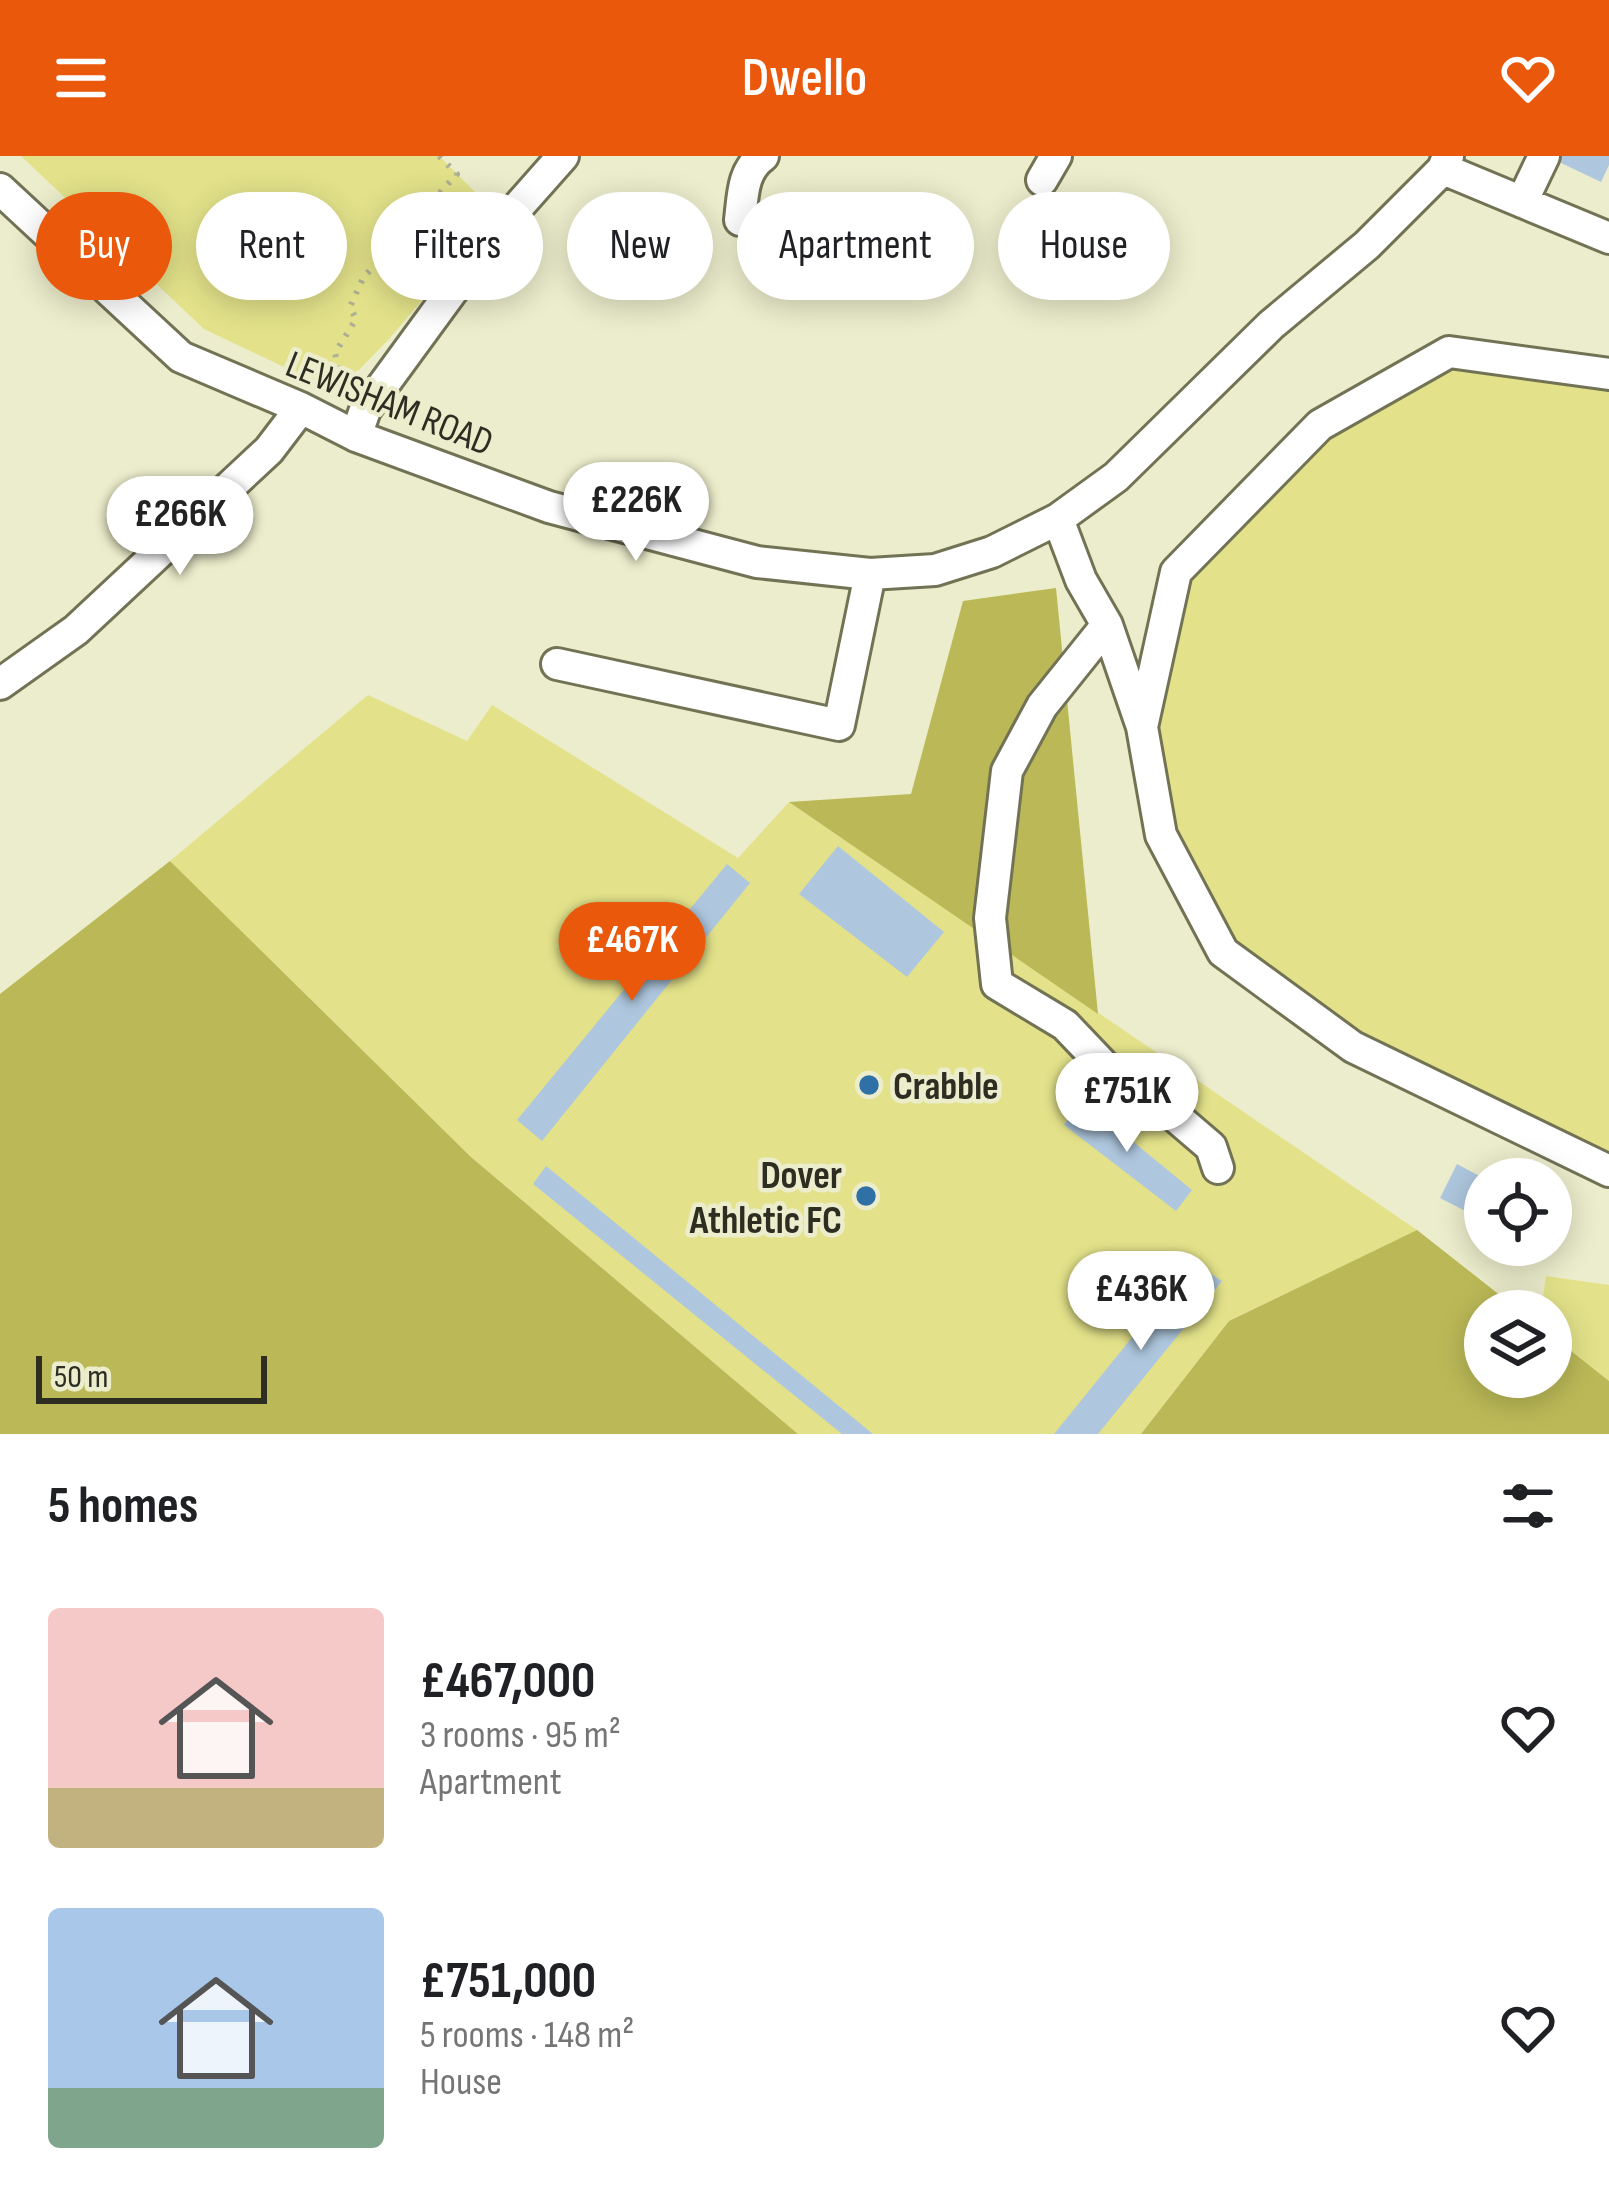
<!DOCTYPE html>
<html lang="en">
<head>
<meta charset="utf-8">
<style>
	:root { --surface:#fff; --page:#f6f6f6; --text:#202124; --muted:#757577; --accent:#ea580c }
	body { margin:0; font-family:"Sofia Sans Condensed",sans-serif; background:var(--page); color:var(--text); height:100vh; display:flex; flex-direction:column; font-size:45px; white-space:nowrap }
	* { box-sizing:border-box; margin:0 }
	p { font-size:39px; color:var(--muted) }
	.icon { flex:none; width:66px; height:66px; fill:none; stroke:currentColor; stroke-width:2; stroke-linecap:round; stroke-linejoin:round }
	.map { position:relative; height:1278px; overflow:hidden }
	.panel { display:flex; flex-direction:column; background:var(--surface); flex:1 }
	.panel>* { flex:none }
	.banner { position:absolute; left:36px; top:36px; width:1539px; height:108px; display:flex; gap:24px }
	.buttons { position:absolute; left:1464px; top:1002px; display:grid; gap:24px }
	.buttons a { display:grid; place-items:center; width:108px; height:108px; border-radius:50%; background:var(--surface); box-shadow:0 6px 30px #0003; font-size:60px }
	.scale { position:absolute; left:36px; bottom:30px; width:231px; box-sizing:border-box; padding-left:12px; border:6px solid #2d2d21; border-top:0; font-size:33px; line-height:42px; white-space:nowrap; color:#2d2d21; -webkit-text-stroke:9px #ecedcc; paint-order:stroke }
	.price { position:absolute; translate:-50% -102px; padding:0 27px; border-radius:42px; background:#fff; color:#222; font-size:39px; line-height:78px; filter:drop-shadow(0 3px 6px #0008) }
	.price::after { content:''; position:absolute; left:50%; top:72px; width:36px; height:27px; margin-left:-18px; background:inherit; clip-path:polygon(0 0,100% 0,50% 100%) }
	.price.on { background:var(--accent); color:#fff }
	ul { padding:0; list-style:none }
	li { display:flex; align-items:center; gap:36px; height:300px; padding:0 48px }
	li span { display:grid; place-items:center; flex:none; width:336px; height:240px; border-radius:12px; color:#555 }
	li>.icon { margin-inline-start:auto }
	span .icon { width:144px; height:144px; fill:#fffc; stroke-width:1 }
	li b { font-size:51px }
	h2 { display:flex; justify-content:space-between; align-items:center; height:144px; padding:0 48px; font-size:51px }
	.pill { padding:0 42px; border-radius:54px; background:var(--surface); box-shadow:0 6px 30px #0003; font-size:42px; line-height:108px }
	.pill.on { background:var(--accent); color:#fff }
	header { display:flex; justify-content:space-between; align-items:center; height:156px; padding:0 48px; background:var(--accent); color:#fff; font-size:54px; font-weight:600 }
	.map>svg:first-child { display:block }
	.green { fill:#e3e28a }
	.forest { fill:#bbb957 }
	.building { fill:#aec7de }
	.lines { fill:none; stroke-linecap:round; stroke-linejoin:round }
	.minor-casing { stroke:#727255; stroke-width:36 }
	.path { stroke:#aeaf95; stroke-width:6; stroke-dasharray:3 9; stroke-linecap:butt }
	.minor { stroke:#fff; stroke-width:30 }
	.poi-dot { fill:#2f71a7; stroke:#ecedcc; stroke-width:4.5 }
	.labels { text-anchor:middle; stroke-width:9; stroke-linejoin:round; paint-order:stroke }
	.street-label { font-size:39px; fill:#2d2d21; stroke:#ecedcc }
	.poi-label { font-size:39px; font-weight:bold; fill:#2d2d21; stroke:#ecedcc; text-anchor:start }
</style>
</head>
<body>
<header><svg class="icon" aria-label="menu" viewBox="0 0 24 24"><path d="M4 6h16M4 12h16M4 18h16"/></svg>Dwello<svg class="icon" aria-label="heart" viewBox="0 0 24 24"><path d="M12 20l-8-8c-3-5 5-10 8-4 3-6 11-1 8 4z"/></svg></header>
<div class="map">
<svg width="1609" height="1278" viewBox="0 0 1609 1278">
	<rect width="100%" height="100%" fill="#ecedcc"/>
	<path class="green" d="M21,0H439L496,57L389,183L359,214L322,229L204,173Z
		M1443,196L1609,218V1015L1484,956L1223,796L1161,679L1142,571L1144,487L1176,416L1320,269Z
		M368,539L467,585L492,549L738,702L789,646L1417,1074L1229,1165L1141,1278H798L471,1001L170,705Z
		M1546,1120L1609,1129V1225L1551,1179V1155H1541Z"/>
	<path class="forest" d="M1056,432L1098,858L789,646L911,638L963,445Z
		M170,705L471,1001L798,1278H0V838Z
		M1417,1074L1520,1155H1485V1221H1551V1179L1609,1225V1278H1141L1229,1165Z"/>
	<path class="building" d="M1562,0H1609V9L1601,26L1559,6Z
		M838,690L944,776L907,821L799,738Z
		M727,708L750,727L542,985L517,964Z
		M1081,943L1192,1034L1176,1055L1064,969Z
		M1457,1008L1485,1023V1065L1440,1042Z
		M546,1010L873,1278H842L533,1028Z
		M1193,1106L1222,1125L1098,1278H1054Z"/>
	<g class="lines">
		<g class="minor-casing">
			<path id="minor" d="M1443,13L1609,82
				M1042,24L1056,0
				M0,33L181,201L301,252L356,280L549,351L757,406L870,418L935,414L992,396L1058,363L1116,321L1271,169L1367,89L1443,13L1448,0
				M1522,46L1544,0
				M740,64C743,40 742,15 763,0
				M1609,218L1449,196L1320,269L1176,416L1142,571L1161,679L1223,796L1353,891L1609,1015
				M356,280L365,254L493,79L563,0
				M1058,363L1081,424L1107,469L1042,550L1007,615L990,762L997,828L1065,869L1106,912L1176,961L1211,991L1218,1012
				M1107,469L1142,571
				M557,508L839,569L870,418
				M0,528L76,474L269,294L301,252"/>
		</g>
		<path class="path" d="M345,236L335,197L356,163L350,151L363,122L457,18L439,0"/>
		<use href="#minor" class="minor"/>
	</g>
	<g class="poi-dot">
		<circle cx="869" cy="929" r="12"/>
		<circle cx="866" cy="1040" r="12"/>
	</g>
	<g class="labels">
		<g class="street-label">
			<text transform="translate(390 246) rotate(22)" y="14">LEWISHAM ROAD</text>
		</g>
		<g class="poi-label">
			<text x="893" y="943">Crabble</text>
			<text x="842" y="1032" text-anchor="end">Dover<tspan x="842" dy="45">Athletic FC</tspan></text>
		</g>
	</g>
</svg>
<div class="buttons">
<a><svg class="icon" aria-label="locate" viewBox="0 0 24 24"><circle cx="12" cy="12" r="6"/><path d="M12 2v4M12 18v4M2 12h4M18 12h4"/></svg></a>
<a><svg class="icon" aria-label="layers" viewBox="0 0 24 24"><path d="M12 4l9 5-9 5-9-5zM3 14l9 5 9-5"/></svg></a>
</div>
<div class="scale">50 m</div>
<b class="price" style="left:636px;top:408px">£226K</b>
<b class="price" style="left:180px;top:422px">£266K</b>
<b class="price on" style="left:632px;top:848px">£467K</b>
<b class="price" style="left:1127px;top:999px">£751K</b>
<b class="price" style="left:1141px;top:1197px">£436K</b>
<div class="banner">
<a class="pill on">Buy</a>
<a class="pill">Rent</a>
<a class="pill">Filters</a>
<a class="pill">New</a>
<a class="pill">Apartment</a>
<a class="pill">House</a>
</div>
</div>
<section class="panel">
<h2>5 homes<svg class="icon" aria-label="filters" viewBox="0 0 24 24"><path d="M4 7h16M4 17h16"/><circle cx="9" cy="7" r="2"/><circle cx="15" cy="17" r="2"/></svg></h2>
<ul>
<li><span style="background:linear-gradient(#f6c9c9 75%,#c2b280 0)"><svg class="icon" aria-label="home" viewBox="0 0 24 24"><path d="M3 11l9-7 9 7M6 9v11h12V9"/></svg></span><div><b>£467,000</b><p>3 rooms · 95 m²</p><p>Apartment</p></div><svg class="icon" aria-label="heart" viewBox="0 0 24 24"><path d="M12 20l-8-8c-3-5 5-10 8-4 3-6 11-1 8 4z"/></svg></li>
<li><span style="background:linear-gradient(#a9c7e8 75%,#7fa58c 0)"><svg class="icon" aria-label="home" viewBox="0 0 24 24"><path d="M3 11l9-7 9 7M6 9v11h12V9"/></svg></span><div><b>£751,000</b><p>5 rooms · 148 m²</p><p>House</p></div><svg class="icon" aria-label="heart" viewBox="0 0 24 24"><path d="M12 20l-8-8c-3-5 5-10 8-4 3-6 11-1 8 4z"/></svg></li>
</ul>
</section>
</body>
</html>
